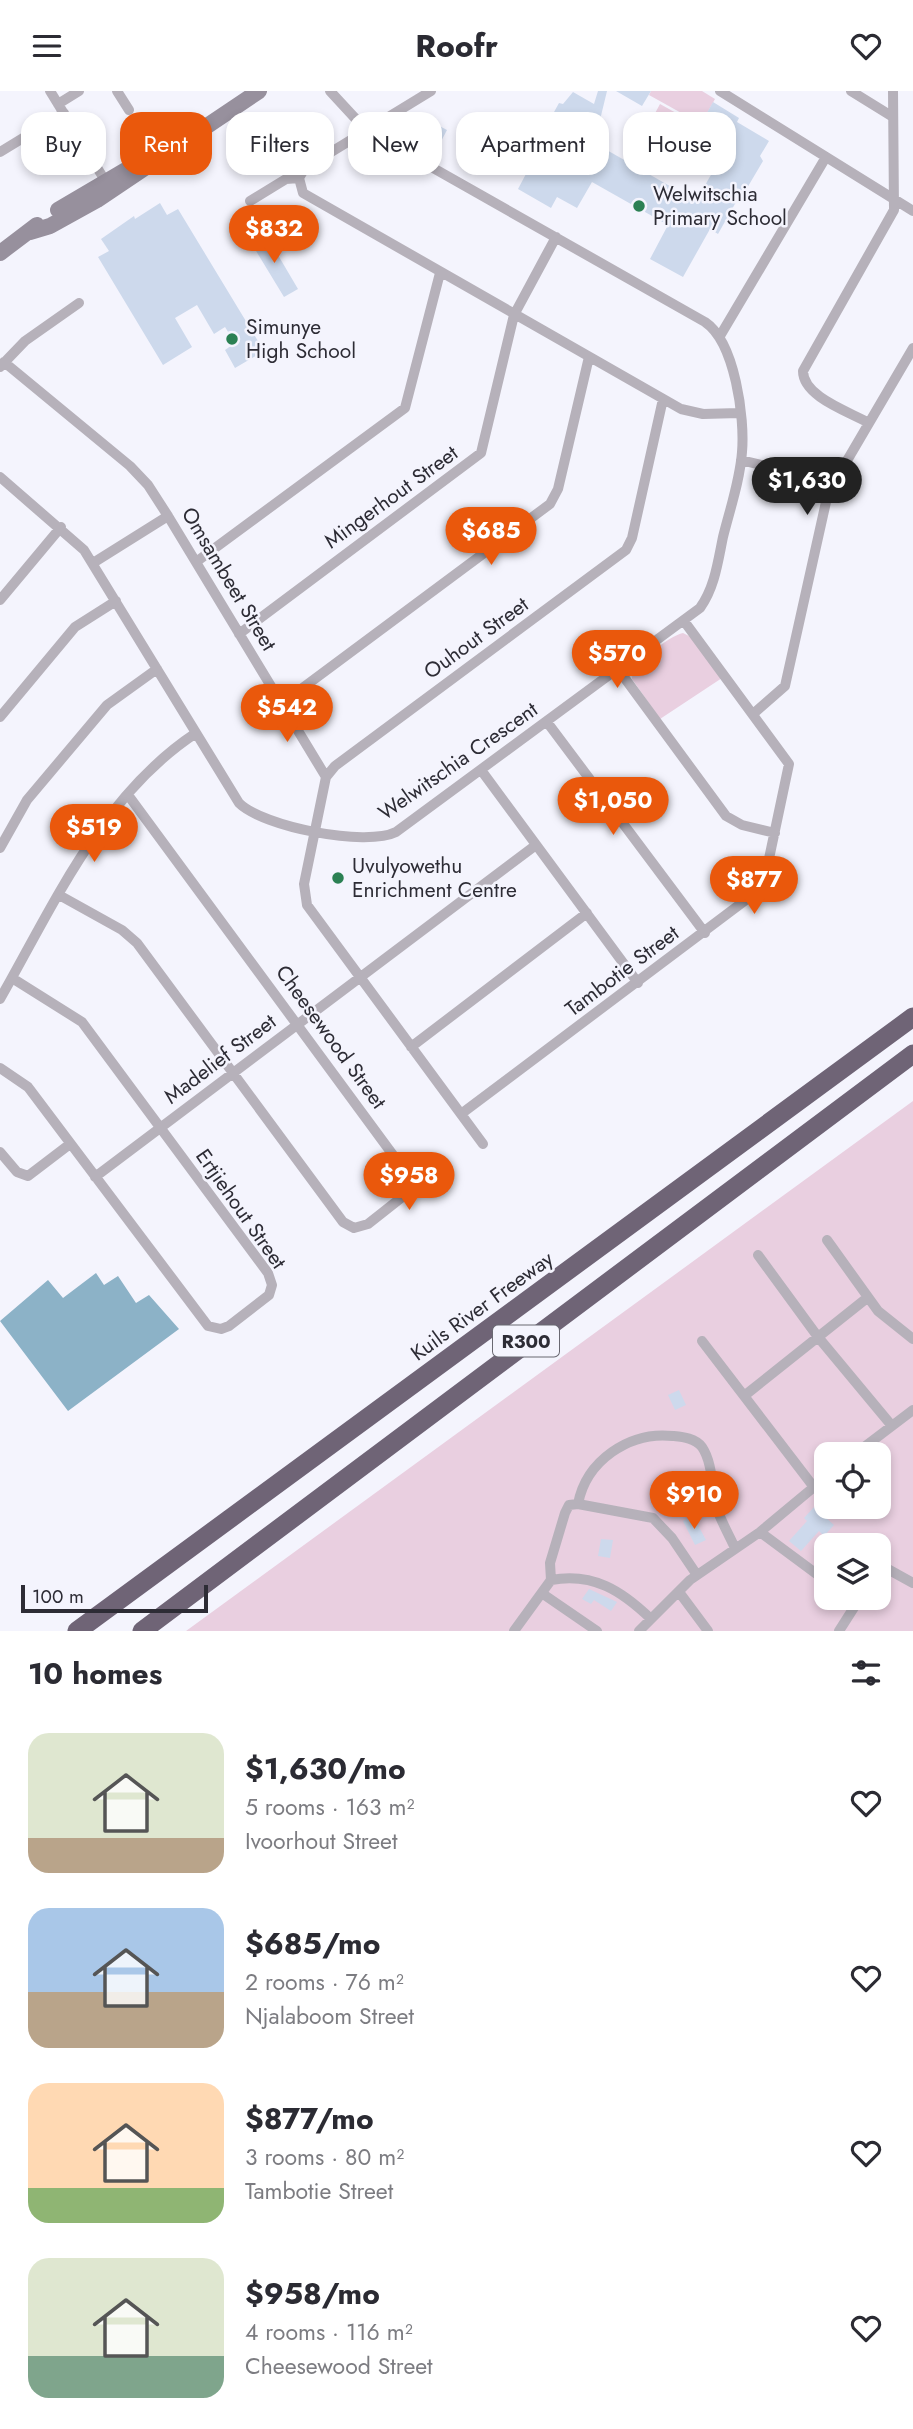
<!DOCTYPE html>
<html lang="en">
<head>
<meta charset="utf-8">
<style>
	:root { --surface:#fff; --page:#f2f2f3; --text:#2b2b33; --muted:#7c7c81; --accent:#ea580c }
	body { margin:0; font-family:Jost,sans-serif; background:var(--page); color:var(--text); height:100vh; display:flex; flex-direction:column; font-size:26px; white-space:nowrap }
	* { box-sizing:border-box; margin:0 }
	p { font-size:23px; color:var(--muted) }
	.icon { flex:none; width:38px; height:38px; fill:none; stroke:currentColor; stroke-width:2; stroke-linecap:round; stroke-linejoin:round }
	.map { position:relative; height:1540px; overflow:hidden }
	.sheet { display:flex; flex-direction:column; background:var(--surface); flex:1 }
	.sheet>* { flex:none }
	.guide { position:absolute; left:21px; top:21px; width:872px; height:63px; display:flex; gap:14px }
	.controls { position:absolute; left:814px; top:1351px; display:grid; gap:14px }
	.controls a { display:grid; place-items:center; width:77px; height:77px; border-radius:14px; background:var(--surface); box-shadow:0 4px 10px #0003; font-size:35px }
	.scale { position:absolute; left:21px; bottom:18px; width:187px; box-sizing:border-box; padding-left:7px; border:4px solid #2d2c35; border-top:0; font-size:19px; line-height:24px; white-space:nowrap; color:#2d2c35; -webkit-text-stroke:5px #f4f4fd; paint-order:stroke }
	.price { position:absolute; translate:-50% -60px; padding:0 16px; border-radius:24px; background:var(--accent); color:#fff; font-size:23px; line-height:46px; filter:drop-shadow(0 2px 4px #0008) }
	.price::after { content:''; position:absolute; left:50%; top:42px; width:21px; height:16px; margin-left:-10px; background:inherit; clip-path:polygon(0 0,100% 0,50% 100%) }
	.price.active { background:#222; color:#fff }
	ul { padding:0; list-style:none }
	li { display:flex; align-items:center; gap:21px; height:175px; padding:0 28px }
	li span { display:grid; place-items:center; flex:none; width:196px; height:140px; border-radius:21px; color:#555 }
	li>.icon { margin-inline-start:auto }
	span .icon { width:84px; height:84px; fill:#fffc; stroke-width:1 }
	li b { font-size:30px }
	h2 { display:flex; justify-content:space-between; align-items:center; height:84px; padding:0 28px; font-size:30px }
	.tag { padding:0 24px; border-radius:21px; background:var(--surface); box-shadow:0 4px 10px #0003; font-size:24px; line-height:63px }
	.tag.active { background:var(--accent); color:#fff }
	header { display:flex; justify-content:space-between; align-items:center; height:91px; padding:0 28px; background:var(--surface); font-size:32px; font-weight:700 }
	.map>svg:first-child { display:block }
	.green { fill:#e9cfe0; fill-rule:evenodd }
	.water { fill:#8cb2c7 }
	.building { fill:#cdd9ec }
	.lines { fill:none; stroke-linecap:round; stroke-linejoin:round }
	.lane { stroke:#b6b1ba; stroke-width:5 }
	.street { stroke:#b6b1ba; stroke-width:10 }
	.secondary { stroke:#97909d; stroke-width:16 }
	.highway { stroke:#6f6476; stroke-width:19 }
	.poi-dot { fill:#2b8053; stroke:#f4f4fd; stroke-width:2.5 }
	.labels { text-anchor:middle; stroke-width:5; stroke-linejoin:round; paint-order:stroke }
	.shield { fill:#f4f4fd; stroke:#696871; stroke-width:2 }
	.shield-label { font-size:19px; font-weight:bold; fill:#2d2c35 }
	.poi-label { font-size:21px; fill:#2d2c35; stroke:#f4f4fd; text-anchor:start }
	.street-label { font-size:21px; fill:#2d2c35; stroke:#f4f4fd }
</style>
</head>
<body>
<header><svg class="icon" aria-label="menu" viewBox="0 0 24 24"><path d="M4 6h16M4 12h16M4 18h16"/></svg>Roofr<svg class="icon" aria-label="heart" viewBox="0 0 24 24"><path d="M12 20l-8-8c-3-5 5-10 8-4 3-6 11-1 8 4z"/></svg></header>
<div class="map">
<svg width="913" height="1540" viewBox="0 0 913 1540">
	<rect width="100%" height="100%" fill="#f4f4fd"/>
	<path class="green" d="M651,0H702L715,8L701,33L649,4Z
		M660,13L712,42L697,68L646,39Z
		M683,542L691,546L722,587L660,628L632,588C631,574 669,545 683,542Z
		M913,1010V1540H186ZM826,1363H878V1416H826ZM826,1454H878V1507H826Z"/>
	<path class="water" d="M96,1182L104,1194L118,1185L136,1212L149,1204L179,1238L68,1320L0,1230L48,1189L63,1207Z"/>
	<path class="building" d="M598,0H607L592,62L598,54L696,110L716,75L704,70L722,38L704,27L713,11L739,27L737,31L769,50L760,65L763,70L740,109L736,111L718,143L710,138L683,186L650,168L668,134L592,91L577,117L557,106L551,117L518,98L546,45L543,41L559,12L563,13L573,1L594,13Z
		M616,0H651L642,15Z
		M430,30L447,39L436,60L416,55Z
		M160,112L167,124L178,118L264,260L235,277L225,259L235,252L225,236L214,243L197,214L175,227L192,256L163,274L98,166L109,160L101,148L134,125L135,128Z
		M265,142L298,198L284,206L250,150Z
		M679,1299L686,1314L675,1319L668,1304Z
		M814,1416L834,1434L824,1445L819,1440L801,1460L789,1450L807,1430L804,1427Z
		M693,1425L706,1449L695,1454L683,1430Z
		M601,1448L613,1449L610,1467L598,1465Z
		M589,1498L617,1511L611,1520L594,1509L591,1513L582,1508Z"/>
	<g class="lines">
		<path class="lane" d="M183,54L193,71"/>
		<path class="street" d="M50,0L109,96
			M117,0L129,19
			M431,0L305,77L299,87L303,102L681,318L703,323L739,322
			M720,0L913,120
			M851,0L893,26
			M58,13L79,0
			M0,61L64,22
			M250,110L286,88L299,87
			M720,245L826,66
			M4,271L130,375L148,394L168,425L326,686L304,793L307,814L483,1053
			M0,276L25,250L79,212
			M869,332C850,321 803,306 803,280L894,119L893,0
			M741,369L793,382L828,402
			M0,386L84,459L239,712C263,736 366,756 396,741L700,517C715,496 718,470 723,446C730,418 740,389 742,361C745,327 735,251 705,231L366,39L330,0
			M196,471L405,317L440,182
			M93,472L168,425
			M0,509L61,436
			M239,543L481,362L514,224L556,146
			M618,578L726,725L742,734L775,742
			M281,613L550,413L558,398L589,266
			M753,623L785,595L828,402L913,257
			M0,626L75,536L116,510
			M547,631L705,842
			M481,679L638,892
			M326,686L335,675L626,459L632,447L663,308
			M0,757L27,709L107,614L157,578
			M59,804L122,839L137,852L343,1131L354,1137L368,1133L406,1103L410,1094L407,1083L128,704
			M0,908C54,813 102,704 196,642
			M411,956L587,822
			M0,977L28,996L208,1235L221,1238L229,1235L269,1204L272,1194L268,1182L82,931L12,887
			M461,1023L763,796L789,673L684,530
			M0,1061L17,1081L28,1085L70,1053
			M95,1086L536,754
			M827,1149L878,1220L913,1248
			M758,1164L818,1246L892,1335
			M702,1250L813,1395
			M744,1305L867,1207
			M855,1363L913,1319
			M760,1441L826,1490
			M878,1482L884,1476L913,1492
			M697,1484L672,1447L653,1427L578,1413C586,1370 629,1340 673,1345C683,1346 695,1347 702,1356C713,1372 712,1400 717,1418C722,1432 729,1444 735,1457
			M551,1489C593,1481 622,1500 651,1528
			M679,1501L708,1540
			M543,1503L597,1540
			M514,1540L551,1489L550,1472L565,1422L569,1414L578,1413
			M639,1540L690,1489L760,1441L826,1386
			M839,1540L860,1507"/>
		<path class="secondary" d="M58,119L126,79
			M30,141L50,135L97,109L259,0
			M0,162L37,134"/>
		<path class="highway" d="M77,1540L913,926
			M142,1540L913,963"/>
	</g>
	<g class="poi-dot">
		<circle cx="639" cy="115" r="7"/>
		<circle cx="232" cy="248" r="7"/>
		<circle cx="338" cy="787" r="7"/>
	</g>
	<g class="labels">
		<rect class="shield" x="493" y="1234.5" width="66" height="31" rx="5"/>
		<g class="shield-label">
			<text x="526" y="1257">R300</text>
		</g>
		<g class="poi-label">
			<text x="653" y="110">Welwitschia<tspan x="653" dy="24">Primary School</tspan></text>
			<text x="246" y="243">Simunye<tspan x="246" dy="24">High School</tspan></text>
			<text x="352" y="782">Uvulyowethu<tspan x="352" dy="24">Enrichment Centre</tspan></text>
		</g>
		<g class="street-label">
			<text transform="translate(391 406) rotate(-36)" y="7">Mingerhout Street</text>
			<text transform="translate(229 488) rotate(59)" y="7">Omsambeet Street</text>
			<text transform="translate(476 547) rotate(-36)" y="7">Ouhout Street</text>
			<text transform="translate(458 670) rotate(-35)" y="7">Welwitschia Crescent</text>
			<text transform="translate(622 880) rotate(-37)" y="7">Tambotie Street</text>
			<text transform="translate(331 946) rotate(54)" y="7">Cheesewood Street</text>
			<text transform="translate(220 968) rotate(-37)" y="7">Madelief Street</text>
			<text transform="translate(241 1118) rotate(55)" y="7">Ertjiehout Street</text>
			<text transform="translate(482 1215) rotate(-36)" y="7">Kuils River Freeway</text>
		</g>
	</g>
</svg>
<div class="controls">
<a><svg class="icon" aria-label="locate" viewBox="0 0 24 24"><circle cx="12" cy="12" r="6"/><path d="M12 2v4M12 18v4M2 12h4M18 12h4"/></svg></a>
<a><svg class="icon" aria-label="layers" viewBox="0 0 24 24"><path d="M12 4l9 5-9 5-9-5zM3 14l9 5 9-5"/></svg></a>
</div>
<div class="scale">100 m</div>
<b class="price" style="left:274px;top:174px">$832</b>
<b class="price active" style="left:807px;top:426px">$1,630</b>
<b class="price" style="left:491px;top:476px">$685</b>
<b class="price" style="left:617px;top:599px">$570</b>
<b class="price" style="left:287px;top:653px">$542</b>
<b class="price" style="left:613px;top:746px">$1,050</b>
<b class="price" style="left:94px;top:773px">$519</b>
<b class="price" style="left:754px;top:825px">$877</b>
<b class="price" style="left:409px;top:1121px">$958</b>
<b class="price" style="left:694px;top:1440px">$910</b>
<div class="guide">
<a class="tag">Buy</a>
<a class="tag active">Rent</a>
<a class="tag">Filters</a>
<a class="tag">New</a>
<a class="tag">Apartment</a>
<a class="tag">House</a>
</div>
</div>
<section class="sheet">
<h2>10 homes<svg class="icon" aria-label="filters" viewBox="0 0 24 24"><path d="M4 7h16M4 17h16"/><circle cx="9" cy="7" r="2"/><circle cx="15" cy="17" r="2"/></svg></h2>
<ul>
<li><span style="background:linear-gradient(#dfe7d0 75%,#b9a48a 0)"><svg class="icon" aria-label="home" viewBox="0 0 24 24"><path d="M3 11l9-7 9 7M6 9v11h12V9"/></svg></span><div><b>$1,630/mo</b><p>5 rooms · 163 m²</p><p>Ivoorhout Street</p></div><svg class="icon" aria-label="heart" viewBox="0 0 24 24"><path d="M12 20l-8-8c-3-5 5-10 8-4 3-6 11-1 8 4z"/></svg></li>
<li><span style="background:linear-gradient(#a9c7e8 60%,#b9a48a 0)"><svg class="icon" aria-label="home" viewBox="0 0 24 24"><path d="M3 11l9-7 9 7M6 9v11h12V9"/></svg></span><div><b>$685/mo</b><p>2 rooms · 76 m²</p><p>Njalaboom Street</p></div><svg class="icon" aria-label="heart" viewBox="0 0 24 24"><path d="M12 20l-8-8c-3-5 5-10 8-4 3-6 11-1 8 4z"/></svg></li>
<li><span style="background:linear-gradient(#ffd9b3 75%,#8fb573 0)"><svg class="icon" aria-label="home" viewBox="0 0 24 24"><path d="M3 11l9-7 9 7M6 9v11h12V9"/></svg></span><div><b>$877/mo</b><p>3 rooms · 80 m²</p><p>Tambotie Street</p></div><svg class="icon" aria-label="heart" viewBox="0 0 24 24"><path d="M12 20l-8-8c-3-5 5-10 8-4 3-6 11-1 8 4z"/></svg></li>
<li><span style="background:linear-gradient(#dfe7d0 70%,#7fa58c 0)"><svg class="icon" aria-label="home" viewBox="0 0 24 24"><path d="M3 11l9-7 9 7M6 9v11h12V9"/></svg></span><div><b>$958/mo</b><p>4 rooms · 116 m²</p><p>Cheesewood Street</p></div><svg class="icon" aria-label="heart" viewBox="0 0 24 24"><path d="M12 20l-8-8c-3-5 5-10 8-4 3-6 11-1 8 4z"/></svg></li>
</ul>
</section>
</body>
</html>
